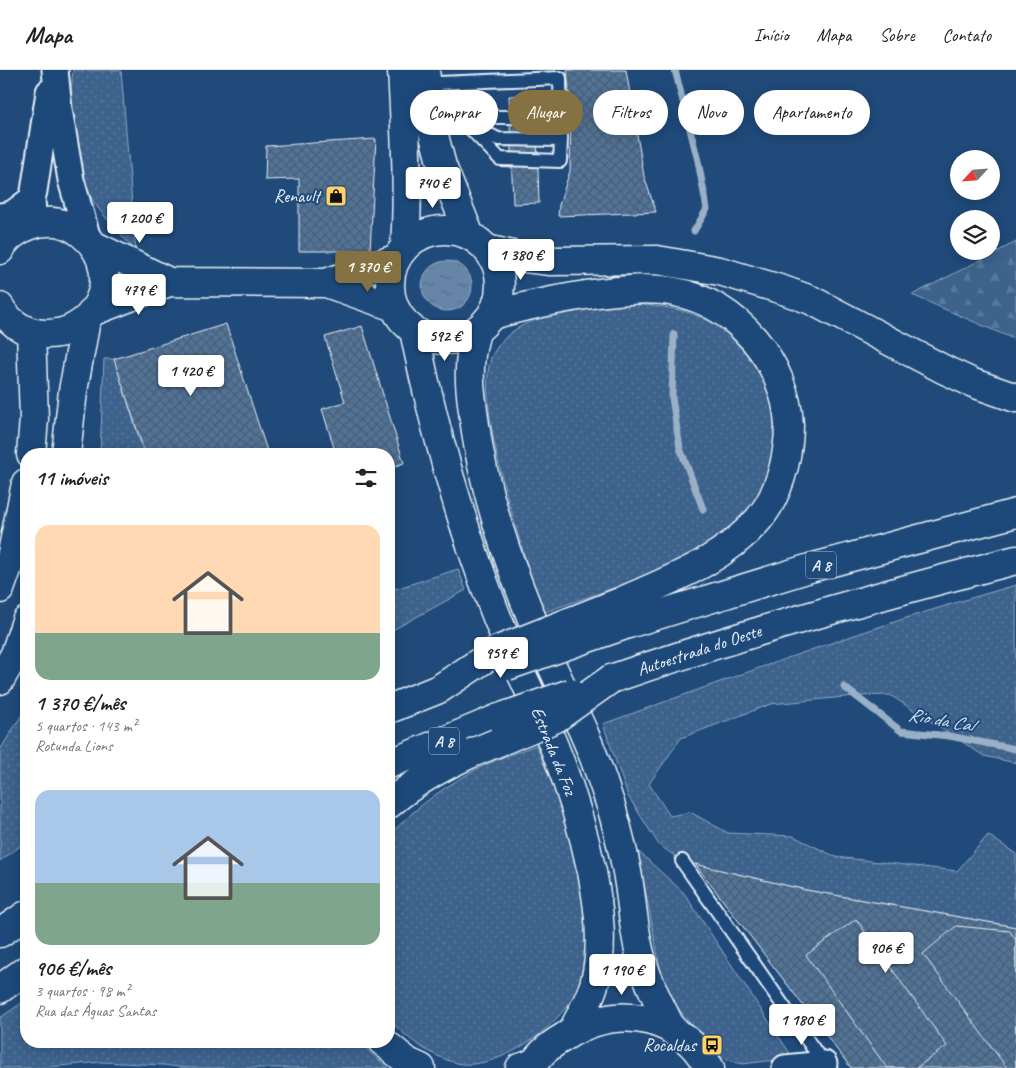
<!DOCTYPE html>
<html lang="pt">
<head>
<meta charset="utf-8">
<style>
	:root { --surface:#fff; --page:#f2f2f2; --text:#222; --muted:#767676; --line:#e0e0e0; --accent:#857141 }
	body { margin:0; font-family:Caveat,sans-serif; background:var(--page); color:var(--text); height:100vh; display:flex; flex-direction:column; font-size:19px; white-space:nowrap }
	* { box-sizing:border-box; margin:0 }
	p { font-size:16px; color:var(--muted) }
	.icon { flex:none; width:28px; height:28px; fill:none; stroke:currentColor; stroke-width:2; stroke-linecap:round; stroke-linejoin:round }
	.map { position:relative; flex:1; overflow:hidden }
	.drawer { position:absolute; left:20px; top:378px; width:375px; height:600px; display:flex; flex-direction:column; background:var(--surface); border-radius:20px; box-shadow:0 2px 12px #0003 }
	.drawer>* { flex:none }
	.hud { position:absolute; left:410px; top:20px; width:475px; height:45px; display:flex; gap:10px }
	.needle { width:32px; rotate:244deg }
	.fabs { position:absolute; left:950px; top:80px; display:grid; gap:10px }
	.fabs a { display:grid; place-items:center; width:50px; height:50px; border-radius:50%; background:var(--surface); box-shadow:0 2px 12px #0003; font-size:25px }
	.price { position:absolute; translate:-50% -42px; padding:0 11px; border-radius:5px; background:#fff; color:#222; font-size:16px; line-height:32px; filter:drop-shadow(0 1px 2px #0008) }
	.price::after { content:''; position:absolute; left:50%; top:30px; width:15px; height:11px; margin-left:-8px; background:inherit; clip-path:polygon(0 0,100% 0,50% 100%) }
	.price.selected { background:var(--accent); color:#fff }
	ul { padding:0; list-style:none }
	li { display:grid; align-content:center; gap:10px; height:265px; padding:0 15px }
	li span { display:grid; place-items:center; height:155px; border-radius:15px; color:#555 }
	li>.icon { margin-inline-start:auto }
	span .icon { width:90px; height:90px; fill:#fffc; stroke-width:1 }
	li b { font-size:21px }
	h2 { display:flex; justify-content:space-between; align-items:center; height:60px; padding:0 15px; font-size:21px }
	.pill { padding:0 18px; border-radius:22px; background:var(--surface); box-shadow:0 2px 12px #0003; font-size:18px; line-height:45px }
	.pill.selected { background:var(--accent); color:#fff }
	header { display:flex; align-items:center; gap:30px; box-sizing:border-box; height:70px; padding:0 25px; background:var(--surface); border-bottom:1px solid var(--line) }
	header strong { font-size:24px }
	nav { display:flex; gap:28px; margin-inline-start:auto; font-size:18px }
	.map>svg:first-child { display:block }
	.grass { fill:url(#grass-dots); stroke:#92aac2 }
	.forest { fill:url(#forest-firs); stroke:#92aac2 }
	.water { fill:url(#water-ripples); stroke:#9ab0c7 }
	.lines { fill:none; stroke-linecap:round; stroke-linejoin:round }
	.stream { stroke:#9ab0c7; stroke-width:7 }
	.building { fill:url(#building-cross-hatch); stroke:#e8f1f8 }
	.lane-casing { stroke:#e8f1f8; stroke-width:16 }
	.street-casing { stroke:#e8f1f8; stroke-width:29 }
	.secondary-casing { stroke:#e8f1f8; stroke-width:31 }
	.highway-casing { stroke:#e8f1f8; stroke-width:31 }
	.lane { stroke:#1f4a7a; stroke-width:12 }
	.street { stroke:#1f4a7a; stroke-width:25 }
	.secondary { stroke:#1f4a7a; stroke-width:28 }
	.highway { stroke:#1f4a7a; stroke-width:28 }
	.highway-bridge-casing { stroke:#e8f1f8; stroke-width:31; stroke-linecap:butt }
	.highway-bridge { stroke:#1f4a7a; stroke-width:28 }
	.labels { text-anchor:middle; stroke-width:4; stroke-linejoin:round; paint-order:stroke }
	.shield { fill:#1f4a7a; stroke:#acbfd2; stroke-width:1 }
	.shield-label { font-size:16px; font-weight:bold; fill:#e8f1f8 }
	.poi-label { font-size:18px; fill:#e8f1f8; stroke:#1f4a7a; text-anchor:end }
	.street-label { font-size:18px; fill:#e8f1f8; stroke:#1f4a7a }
	.water-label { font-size:19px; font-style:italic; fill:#d4e1ec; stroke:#1f4a7a }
</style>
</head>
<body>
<header>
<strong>Mapa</strong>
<nav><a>Início</a><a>Mapa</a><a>Sobre</a><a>Contato</a></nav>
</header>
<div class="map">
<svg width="1016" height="998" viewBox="0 0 1016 998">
	<defs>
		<pattern id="grass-dots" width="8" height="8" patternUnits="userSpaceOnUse" patternTransform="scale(1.25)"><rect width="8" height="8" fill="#3c628c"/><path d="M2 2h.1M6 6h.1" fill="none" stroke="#58799d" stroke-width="1.8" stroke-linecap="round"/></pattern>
		<pattern id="forest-firs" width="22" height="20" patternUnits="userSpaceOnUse" patternTransform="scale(1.25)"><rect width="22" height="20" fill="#3c628c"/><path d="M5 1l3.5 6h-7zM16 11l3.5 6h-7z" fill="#58799d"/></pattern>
		<pattern id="water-ripples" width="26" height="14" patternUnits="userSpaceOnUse" patternTransform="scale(1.25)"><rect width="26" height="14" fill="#6685a7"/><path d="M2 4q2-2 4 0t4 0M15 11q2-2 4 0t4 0" fill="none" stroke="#596d82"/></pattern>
		<pattern id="building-cross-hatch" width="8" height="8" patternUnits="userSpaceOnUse" patternTransform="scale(1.25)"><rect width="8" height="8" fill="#517399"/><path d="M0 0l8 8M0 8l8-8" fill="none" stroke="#4c5e72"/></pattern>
	</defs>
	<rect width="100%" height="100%" fill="#1f4a7a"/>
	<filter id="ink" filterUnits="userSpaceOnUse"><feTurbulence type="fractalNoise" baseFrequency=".02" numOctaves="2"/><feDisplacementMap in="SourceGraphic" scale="10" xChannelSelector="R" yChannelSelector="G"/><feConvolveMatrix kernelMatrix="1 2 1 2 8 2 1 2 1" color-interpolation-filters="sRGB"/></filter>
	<g filter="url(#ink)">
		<path class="grass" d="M73,0H121L136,182C124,167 110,154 98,138C74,107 68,38 73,0Z
			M619,234C650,235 678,236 707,250C720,256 732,269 742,279C751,290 761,303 767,317C776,341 777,383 768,406C763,422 752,435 741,447C696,495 603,521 542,543C523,479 500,415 490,348C488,329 485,307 491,288C493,283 498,276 501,272C527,242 582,238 619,234Z
			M104,289H114L144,384H100Z
			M458,499L466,520L389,562V521Z
			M1016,515V693L984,686L890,625L856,626L771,634L681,668L649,714L670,746L690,742L728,763L793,766L836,787L957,801L988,765L1016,784V810L1013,828L1016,829V857L806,820L682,791L659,775L628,726L603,654C740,605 876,554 1016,515Z
			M26,638V772L0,791V680Z
			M536,675C546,700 558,724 566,749C574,777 579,806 583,835C584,847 587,860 587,873C587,890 583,909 575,924C556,958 503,998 461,994C433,988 408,970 389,949V766C416,736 449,713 485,695C501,687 519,682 536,675Z
			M638,781L684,823L793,988L742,994L725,989L717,984L682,944L670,924L661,903Z
			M26,930V971H357L388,998H187L163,995L102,992L38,998H0V948Z"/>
		<path class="forest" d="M1016,172V270L912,225Z"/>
		<path class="water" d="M422 216a25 25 0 1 1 50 0a25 25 0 1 1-50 0Z"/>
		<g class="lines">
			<path class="stream" d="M675,0L698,91L707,139L694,161
				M674,264L672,328L680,378L703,439
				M844,617L901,661L949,666L1016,679"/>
		</g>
		<path class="building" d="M567,0H626L644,106L656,142L558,146L559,135L570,101L571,42Z
			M536,25L539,133L513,134L509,26Z
			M376,69L370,181H299V109L265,110L266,76Z
			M226,254L268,384H145L114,289Z
			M362,256L404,393L389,398V384H336L322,339L345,332L325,267Z
			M695,794L806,820L1016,857V998H851Z
			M856,849L947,976L916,998H887L806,885Z
			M956,856L1010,861L1016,870V998H1007L923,884Z"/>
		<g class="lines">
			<g class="lane-casing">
				<path id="lane" d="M426,12L438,13L560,8L561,70L560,91L500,89L463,51L458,26L428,25
					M458,26L497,47H560
					M472,56L498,69L561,70
					M682,791L824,994"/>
			</g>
			<g class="street-casing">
				<path id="street" d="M55,0L59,39L71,110L88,169
					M0,146L12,144L32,129
					M34,154L32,129L34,121L49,22
					M785,998L824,994"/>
			</g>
			<g class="secondary-casing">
				<path id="secondary" d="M402,0C405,59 409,117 405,176
					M425,0L432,58L442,96L470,166
					M390 215a55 55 0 1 1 110 0a55 55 0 1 1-110 0Z
					M93,175L169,212
					M0,180C8,163 29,153 47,152C59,151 72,156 82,164C129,202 95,273 36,263C22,261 7,250 0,237
					M326,213L395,189
					M94,241L169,212L326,213L394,237
					M414,261C433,355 459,448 493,537C511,586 536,631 555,679C571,719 583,760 592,802C599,837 604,875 595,911C591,928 580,946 572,962
					M476,262C466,294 470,322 475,355C486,437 519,521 552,596C563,620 576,644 586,668C596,690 603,713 611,736C617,757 623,780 627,802C632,829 633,857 640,884C647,911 660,936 673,961
					M31,384L34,349L31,262
					M66,384L73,321L86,250
					M0,519L11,488L26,413
					M0,610L15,584L26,551
					M532,998C537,984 552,974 564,967C604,941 651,940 688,971C697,978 703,989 710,998"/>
			</g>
			<g class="highway-casing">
				<path id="highway" d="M487,179L525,188L551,191L657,190L720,201L783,220L811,230L945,300L973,313L1016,328
					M492,245C528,235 563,228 599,223C624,220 650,217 675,222C737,233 786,293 789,355C789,369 787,383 784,396C779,416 771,435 758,450C721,492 669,510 620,532
					M628,554L810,498L1016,443
					M611,609C744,563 880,525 1016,490
					M389,639L439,619
					M389,694L499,648
					M389,734C414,712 441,697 472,683
					M0,863L26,845
					M0,919L26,900
					M382,971L408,992L421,998
					M520,998L534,993"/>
			</g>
			<use href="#lane" class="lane"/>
			<use href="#street" class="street"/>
			<use href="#secondary" class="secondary"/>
			<use href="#highway" class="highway"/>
			<g class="highway-bridge-casing">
				<path id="highway-bridge" d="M507,596L628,554
					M439,619L498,580L620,532
					M499,648L571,623
					M472,683L556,648L611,609"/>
			</g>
			<use href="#highway-bridge" class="highway-bridge"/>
		</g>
	</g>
	<defs>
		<g id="shop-square" transform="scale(1.125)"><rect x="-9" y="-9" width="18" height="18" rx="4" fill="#ffd166" stroke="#1f4a7a"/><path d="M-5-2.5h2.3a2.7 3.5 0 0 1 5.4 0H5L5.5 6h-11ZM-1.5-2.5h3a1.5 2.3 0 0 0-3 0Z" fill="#111"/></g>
		<g id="bus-square" transform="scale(1.125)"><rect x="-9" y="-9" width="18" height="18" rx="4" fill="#ffd166" stroke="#1f4a7a"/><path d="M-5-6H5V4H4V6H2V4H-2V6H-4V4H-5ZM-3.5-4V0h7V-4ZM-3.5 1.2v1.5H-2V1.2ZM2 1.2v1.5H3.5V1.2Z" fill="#111"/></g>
	</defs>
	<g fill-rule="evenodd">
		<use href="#shop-square" x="336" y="126"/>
		<use href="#bus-square" x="712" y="975"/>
	</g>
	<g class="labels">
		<g class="shield">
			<rect x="806" y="481.5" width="30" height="27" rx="4"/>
			<rect x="429" y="657.5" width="30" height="27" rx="4"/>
		</g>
		<g class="shield-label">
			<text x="821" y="501">A 8</text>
			<text x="444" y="677">A 8</text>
		</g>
		<g class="poi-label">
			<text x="320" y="132">Renault</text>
			<text x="696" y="981">Rocaldas</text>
		</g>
		<g class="street-label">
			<text transform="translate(699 580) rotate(-18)" y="6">Autoestrada do Oeste</text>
			<text transform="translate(554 681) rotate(68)" y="6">Estrada da Foz</text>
		</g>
		<g class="water-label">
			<text transform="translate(941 649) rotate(10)" y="7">Rio da Cal</text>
		</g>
	</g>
</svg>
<div class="fabs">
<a><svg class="needle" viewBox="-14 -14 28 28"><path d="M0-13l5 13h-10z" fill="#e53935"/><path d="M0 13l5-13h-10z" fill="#767676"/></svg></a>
<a><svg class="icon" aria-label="layers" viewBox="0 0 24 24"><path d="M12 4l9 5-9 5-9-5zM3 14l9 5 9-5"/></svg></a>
</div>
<b class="price" style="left:433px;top:139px">740 €</b>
<b class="price" style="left:140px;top:174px">1 200 €</b>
<b class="price" style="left:521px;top:211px">1 380 €</b>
<b class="price selected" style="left:368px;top:223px">1 370 €</b>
<b class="price" style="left:139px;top:246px">479 €</b>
<b class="price" style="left:445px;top:292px">592 €</b>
<b class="price" style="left:191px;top:327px">1 420 €</b>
<b class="price" style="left:501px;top:609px">959 €</b>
<b class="price" style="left:886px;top:904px">906 €</b>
<b class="price" style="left:622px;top:926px">1 190 €</b>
<b class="price" style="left:802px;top:976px">1 180 €</b>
<div class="hud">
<a class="pill">Comprar</a>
<a class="pill selected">Alugar</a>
<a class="pill">Filtros</a>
<a class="pill">Novo</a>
<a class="pill">Apartamento</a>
</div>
<section class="drawer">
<h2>11 imóveis<svg class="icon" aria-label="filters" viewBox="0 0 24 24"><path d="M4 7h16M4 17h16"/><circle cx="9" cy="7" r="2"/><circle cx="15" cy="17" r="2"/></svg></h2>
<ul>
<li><span style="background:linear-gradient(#ffd9b3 70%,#7fa58c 0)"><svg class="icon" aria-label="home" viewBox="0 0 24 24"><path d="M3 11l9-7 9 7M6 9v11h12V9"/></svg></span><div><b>1 370 €/mês</b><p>5 quartos · 143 m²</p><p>Rotunda Lions</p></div></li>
<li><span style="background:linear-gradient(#a9c7e8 60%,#7fa58c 0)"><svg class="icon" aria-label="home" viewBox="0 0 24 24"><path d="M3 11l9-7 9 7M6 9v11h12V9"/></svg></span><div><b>906 €/mês</b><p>3 quartos · 98 m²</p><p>Rua das Águas Santas</p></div></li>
</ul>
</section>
</div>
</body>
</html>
